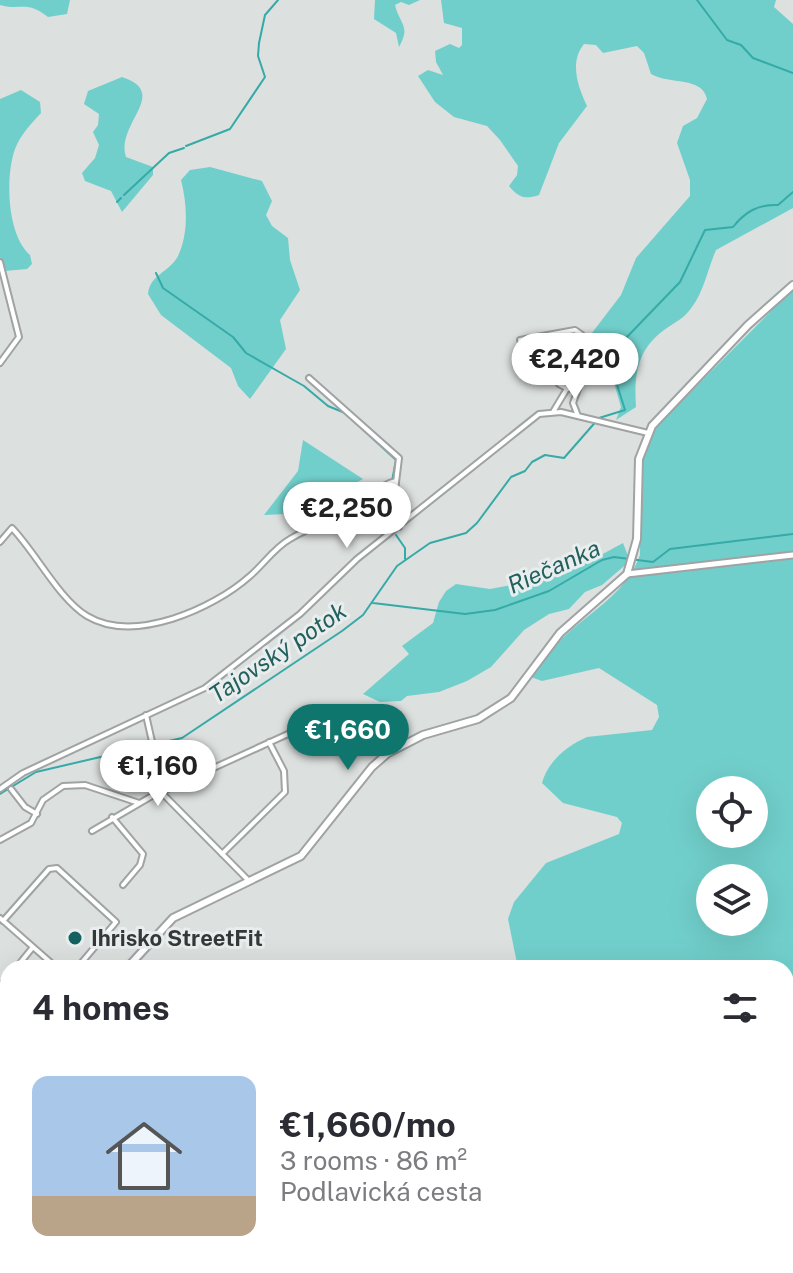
<!DOCTYPE html>
<html lang="en">
<head>
<meta charset="utf-8">
<style>
	:root { --surface:#fff; --page:#f7f7f7; --text:#2b2b33; --muted:#7c7c81; --line:#e1e1e2; --accent:#0f766e }
	body { margin:0; font-family:"Public Sans",sans-serif; background:var(--page); color:var(--text); height:100vh; display:flex; flex-direction:column; font-size:30px; white-space:nowrap }
	* { box-sizing:border-box; margin:0 }
	p { font-size:26px; color:var(--muted) }
	.icon { flex:none; width:44px; height:44px; fill:none; stroke:currentColor; stroke-width:2; stroke-linecap:round; stroke-linejoin:round }
	.map { position:relative; flex:1; overflow:hidden }
	.drawer { position:absolute; left:0px; top:960px; width:794px; height:314px; display:flex; flex-direction:column; background:var(--surface); border-radius:24px 24px 0 0; box-shadow:0 8px 32px #0002 }
	.drawer>* { flex:none }
	.fabs { position:absolute; left:696px; top:776px; display:grid; gap:16px }
	.fabs a { display:grid; place-items:center; width:72px; height:72px; border-radius:50%; background:var(--surface); box-shadow:0 8px 32px #0002; font-size:40px }
	.price { position:absolute; translate:-50% -68px; padding:0 18px; border-radius:28px; background:#fff; color:#222; font-size:26px; line-height:52px; filter:drop-shadow(0 2px 4px #0008) }
	.price::after { content:''; position:absolute; left:50%; top:48px; width:24px; height:18px; margin-left:-12px; background:inherit; clip-path:polygon(0 0,100% 0,50% 100%) }
	.price.current { background:var(--accent); color:#fff }
	ul { padding:0; list-style:none }
	li { display:flex; align-items:center; gap:24px; height:200px; padding:0 32px }
	li+li { border-top:2px solid var(--line) }
	li span { display:grid; place-items:center; flex:none; width:224px; height:160px; border-radius:16px; color:#555 }
	li>.icon { margin-inline-start:auto }
	span .icon { width:96px; height:96px; fill:#fffc; stroke-width:1 }
	li b { font-size:34px }
	h2 { display:flex; justify-content:space-between; align-items:center; height:96px; padding:0 32px; font-size:34px }
	.map>svg:first-child { display:block }
	.green { fill:#71cfcb; fill-rule:evenodd }
	.lines { fill:none; stroke-linecap:round; stroke-linejoin:round }
	.stream { stroke:#35aaa7; stroke-width:2 }
	.minor-casing { stroke:#9fa3a3; stroke-width:8 }
	.tertiary-casing { stroke:#9fa3a3; stroke-width:9 }
	.secondary-casing { stroke:#9fa3a3; stroke-width:10 }
	.minor { stroke:#fff; stroke-width:4 }
	.tertiary { stroke:#fff; stroke-width:5 }
	.secondary { stroke:#fff; stroke-width:6 }
	.poi-dot { fill:#136260; stroke:#e9eded; stroke-width:3 }
	.labels { text-anchor:middle; stroke-width:6; stroke-linejoin:round; paint-order:stroke }
	.poi-label { font-size:22px; font-weight:bold; fill:#363838; stroke:#e9eded; text-anchor:start }
	.water-label { font-size:24px; font-style:italic; fill:#22605e; stroke:#e9eded }
</style>
</head>
<body>
<div class="map">
<svg width="793" height="1273" viewBox="0 0 793 1273">
	<rect width="100%" height="100%" fill="#dce0df"/>
	<path class="green" d="M0,0H70L67,14L48,17C26,0 21,11 0,5Z
		M375,0H420L409,5L401,2L395,5C400,25 411,26 399,47L396,33L374,19Z
		M441,0H776L774,7L793,24V208L716,250C708,268 704,291 692,307C684,319 675,322 664,330C637,350 634,375 636,407L616,420L621,407L612,376L621,340L585,342L621,295L636,258L690,196V180L677,143L683,126L697,118L707,99C702,76 670,85 651,74L644,53L637,46L603,53L596,45L584,44C569,62 578,87 587,106L559,143L539,195C525,200 518,197 509,186L517,175L518,166L500,140L487,126L454,117L435,102L418,76L428,70L443,75L436,62L435,51L450,44L459,48L462,45V28L444,23Z
		M122,77C171,93 115,124 126,157L153,167V175L122,212L111,191L85,181L82,173L95,158L99,145L93,132L98,125L99,114L84,104L88,91Z
		M21,90L40,102L41,113C31,124 21,134 15,149C5,177 7,235 30,255L32,264L27,269L5,271L0,257V99Z
		M210,167L262,181L272,201L266,215L272,226L288,238L290,260L300,290L280,320L286,349L250,399L238,386L231,368L161,315L148,294C150,274 169,273 178,256C189,233 187,203 181,180L190,170Z
		M793,289V1273H459L446,1266H786V968H518L508,919L514,902L546,863L619,834L622,823L617,817L563,803L542,783C548,761 567,746 587,737L652,730L659,717L657,705L599,668L542,681L531,677C542,662 553,646 568,633C595,609 627,591 640,555V471L647,436ZM710,790H754V834H710ZM710,878H754V922H710Z
		M303,440L363,479L322,501H309L286,514L264,515L298,471Z
		M623,543L630,561L602,585L585,592L569,609L549,614L524,630L491,667L467,681L439,692L407,696L401,701L380,702L363,694L409,654L402,646L433,623L439,602L446,591L456,584L490,589L517,584L586,563Z
		M69,1266H249L250,1273H58Z"/>
	<g class="lines">
		<path class="stream" d="M697,0L727,40L741,45L753,58L793,73
			M186,146L230,129L265,77L258,56L259,43L265,15L278,0
			M124,195L169,153L184,148
			M117,202L121,198
			M156,273L163,288L233,337L246,353L304,386L328,406L345,413L396,460L388,502
			M396,535L405,548V559
			M373,603L465,614L495,610L549,591L602,560L614,557L653,562L670,549L793,534
			M0,794L36,772L182,738L342,631L363,615L397,566L430,543L466,533L477,523L511,477L525,471L532,462L545,455L564,458L599,418L625,410L614,375L624,340L680,282L705,230L733,227C745,212 758,204 778,205L793,192"/>
		<g class="minor-casing">
			<path id="minor" d="M0,262L19,337L0,363
				M520,340L575,330L582,335L577,372L553,412
				M550,368L559,384L568,389
				M309,378L399,458L393,507L399,527
				M578,416L573,403L591,353
				M0,542L12,528C36,553 59,599 87,616C134,644 213,609 250,576C264,564 274,548 290,539C311,526 335,520 356,507C370,499 379,484 396,481
				M146,715L164,795L248,880
				M0,789L23,773L205,688L300,614L357,559L539,414L561,412L648,433
				M11,789L25,807L37,814
				M112,817L143,854L140,865L123,885
				M92,831L152,796L299,729
				M0,840L31,823L43,800L63,786L85,785L139,803
				M222,854L285,792L284,771L269,742
				M0,918L57,968
				M3,921L49,869L57,868L116,922L77,968
				M16,968L33,947
				M1,985L8,977
				M0,1080L8,1087
				M0,1272L9,1266"/>
		</g>
		<g class="tertiary-casing">
			<path id="tertiary" d="M627,574L793,555"/>
		</g>
		<g class="secondary-casing">
			<path id="secondary" d="M127,968L173,918L301,856L372,767L388,753L423,735L478,719L511,698L560,633L627,574L637,539L639,459L652,426L748,325L793,285
				M0,1154L8,1149"/>
		</g>
		<use href="#minor" class="minor"/>
		<use href="#tertiary" class="tertiary"/>
		<use href="#secondary" class="secondary"/>
	</g>
	<circle class="poi-dot" cx="75" cy="938" r="8"/>
	<g class="labels">
		<g class="poi-label">
			<text x="91" y="946">Ihrisko StreetFit</text>
		</g>
		<g class="water-label">
			<text transform="translate(554 567) rotate(-24)" y="8">Riečanka</text>
			<text transform="translate(278 653) rotate(-34)" y="8">Tajovský potok</text>
		</g>
	</g>
</svg>
<div class="fabs">
<a><svg class="icon" aria-label="locate" viewBox="0 0 24 24"><circle cx="12" cy="12" r="6"/><path d="M12 2v4M12 18v4M2 12h4M18 12h4"/></svg></a>
<a><svg class="icon" aria-label="layers" viewBox="0 0 24 24"><path d="M12 4l9 5-9 5-9-5zM3 14l9 5 9-5"/></svg></a>
</div>
<b class="price" style="left:575px;top:401px">€2,420</b>
<b class="price" style="left:347px;top:550px">€2,250</b>
<b class="price current" style="left:348px;top:772px">€1,660</b>
<b class="price" style="left:158px;top:808px">€1,160</b>
<section class="drawer">
<h2>4 homes<svg class="icon" aria-label="filters" viewBox="0 0 24 24"><path d="M4 7h16M4 17h16"/><circle cx="9" cy="7" r="2"/><circle cx="15" cy="17" r="2"/></svg></h2>
<ul>
<li><span style="background:linear-gradient(#a9c7e8 75%,#b9a48a 0)"><svg class="icon" aria-label="home" viewBox="0 0 24 24"><path d="M3 11l9-7 9 7M6 9v11h12V9"/></svg></span><div><b>€1,660/mo</b><p>3 rooms · 86 m²</p><p>Podlavická cesta</p></div></li>
</ul>
</section>
</div>
</body>
</html>
